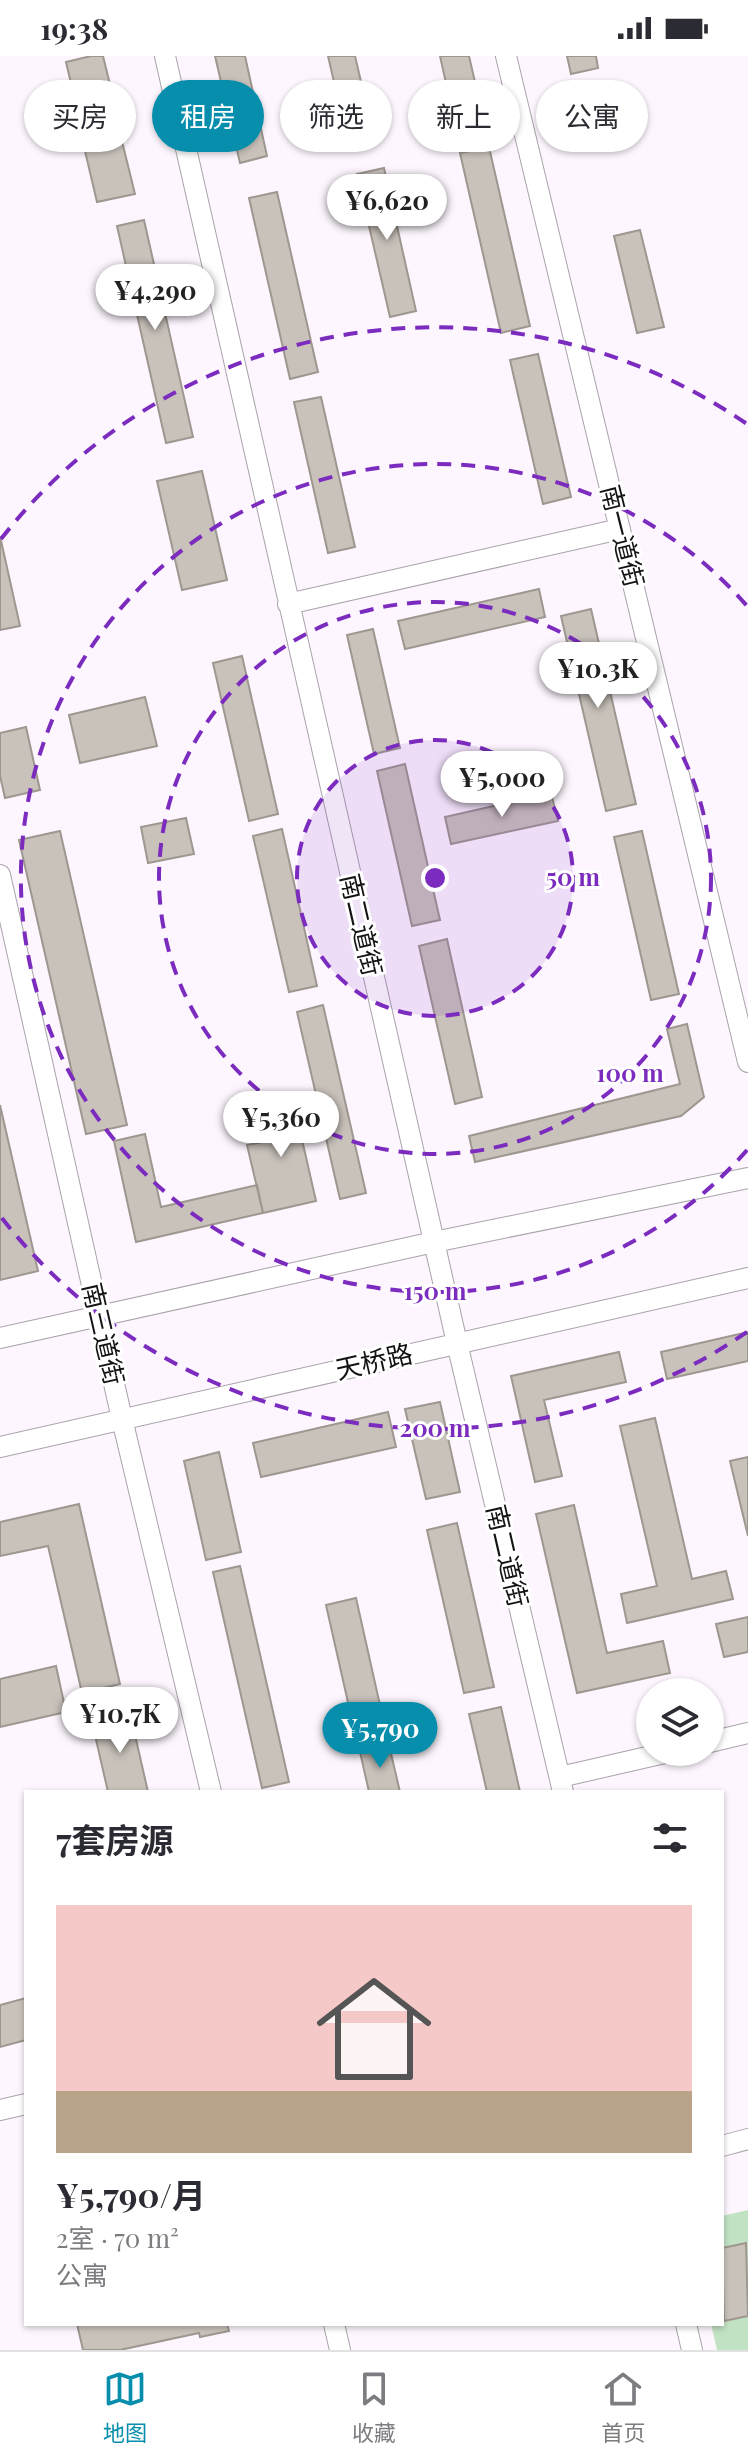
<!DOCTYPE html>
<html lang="zh">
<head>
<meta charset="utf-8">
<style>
	:root { --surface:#fff; --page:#f7f7f7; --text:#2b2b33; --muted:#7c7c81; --line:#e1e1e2; --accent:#068eac }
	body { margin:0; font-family:"Playfair Display","Noto Sans SC",serif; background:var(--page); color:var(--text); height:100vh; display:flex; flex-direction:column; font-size:30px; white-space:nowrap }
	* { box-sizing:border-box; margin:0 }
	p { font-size:26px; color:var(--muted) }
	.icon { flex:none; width:44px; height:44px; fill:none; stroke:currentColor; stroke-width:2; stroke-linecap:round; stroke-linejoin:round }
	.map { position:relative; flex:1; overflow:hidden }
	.details { position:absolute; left:24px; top:1734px; width:700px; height:536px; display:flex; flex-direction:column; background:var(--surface); border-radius:0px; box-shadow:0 2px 6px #0004 }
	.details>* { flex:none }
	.hud { position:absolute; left:24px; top:24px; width:700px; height:72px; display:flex; gap:16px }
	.tools { position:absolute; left:636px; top:1622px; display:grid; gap:16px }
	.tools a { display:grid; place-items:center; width:88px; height:88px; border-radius:50%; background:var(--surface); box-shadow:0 2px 6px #0004; font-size:40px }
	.price { position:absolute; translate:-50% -68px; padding:0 18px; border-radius:28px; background:#fff; color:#222; font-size:26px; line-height:52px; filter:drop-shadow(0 2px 4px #0008) }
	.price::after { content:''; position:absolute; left:50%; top:48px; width:24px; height:18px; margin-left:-12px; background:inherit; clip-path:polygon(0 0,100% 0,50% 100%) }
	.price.on { background:var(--accent); color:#fff }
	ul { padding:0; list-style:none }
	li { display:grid; align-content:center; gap:16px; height:424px; padding:0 32px }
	li span { display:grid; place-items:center; height:248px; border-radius:0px; color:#555 }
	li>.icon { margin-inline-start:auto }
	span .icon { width:144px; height:144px; fill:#fffc; stroke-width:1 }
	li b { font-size:34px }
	h2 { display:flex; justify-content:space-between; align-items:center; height:96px; padding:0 32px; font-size:34px }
	.chip { padding:0 28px; border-radius:36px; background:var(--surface); box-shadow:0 2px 6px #0004; font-size:28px; line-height:72px }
	.chip.on { background:var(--accent); color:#fff }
	.status { display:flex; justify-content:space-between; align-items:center; height:56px; padding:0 40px; background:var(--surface); direction:ltr }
	.status svg { height:22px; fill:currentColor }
	.tab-bar { display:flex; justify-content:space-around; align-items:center; height:112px; border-top:2px solid var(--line); background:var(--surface); font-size:22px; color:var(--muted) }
	.tab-bar a { display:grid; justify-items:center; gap:4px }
	.tab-bar .on { color:var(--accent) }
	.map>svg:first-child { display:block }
	.green { fill:#c2e2c4 }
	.building { fill:#c9c2bb; stroke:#9e9790; stroke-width:2 }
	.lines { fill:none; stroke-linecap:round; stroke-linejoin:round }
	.minor-casing { stroke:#a9a3aa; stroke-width:22 }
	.minor { stroke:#fff; stroke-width:20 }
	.ring { fill:none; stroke:#7b2cbf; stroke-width:4; stroke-dasharray:14 10 }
	.labels { text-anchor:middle; stroke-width:6; stroke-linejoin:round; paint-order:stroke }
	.street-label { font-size:26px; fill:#141214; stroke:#fff }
	.centre { fill:#7b2cbf; stroke:#fff; stroke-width:4 }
	.ring-label { font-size:24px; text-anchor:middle; font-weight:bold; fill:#7b2cbf; stroke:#fff; stroke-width:6; stroke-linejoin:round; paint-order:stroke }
</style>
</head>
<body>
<div class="status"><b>19:38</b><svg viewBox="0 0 49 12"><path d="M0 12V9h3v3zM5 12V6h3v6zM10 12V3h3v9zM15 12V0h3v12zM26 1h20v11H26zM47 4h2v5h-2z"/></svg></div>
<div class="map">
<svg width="748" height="2294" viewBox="0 0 748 2294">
	<rect width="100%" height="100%" fill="#fdf6fe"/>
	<path class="green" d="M748,2154V2294H717L711,2268H722V2160Z"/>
	<path class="building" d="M91,0H103L118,61L81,70L66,6Z
		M215,0H245L267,100L240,107Z
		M328,0H355L373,77L347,82Z
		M440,0H469L484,65L456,72Z
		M567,0H596L598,12L571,18Z
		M118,69L135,138L97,146L81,78Z
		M489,91L530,270L501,277L460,97Z
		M384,112L416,255L390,261L357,118Z
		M277,136L318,316L290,323L249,142Z
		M144,164L193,381L166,387L117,170Z
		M640,174L664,271L637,277L614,180Z
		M538,298L571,441L543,448L510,304Z
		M321,341L355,491L328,497L294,346Z
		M202,415L227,524L182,534L157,425Z
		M0,480L20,570L0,574Z
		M539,533L545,561L405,593L398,565Z
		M591,553L636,748L606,755L561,560Z
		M373,573L400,692L374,698L347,579Z
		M242,600L278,758L249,765L213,607Z
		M145,641L157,690L80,707L69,659Z
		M26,671L40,734L5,742L0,720V677Z
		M405,708L440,864L412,870L377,715Z
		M551,737L558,765L451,788L445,761Z
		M186,762L194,798L148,807L141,771Z
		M282,773L317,930L289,936L253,780Z
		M60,775L127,1069L86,1078L19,784Z
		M642,775L679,938L651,944L614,781Z
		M447,883L482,1041L455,1048L419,890Z
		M323,949L366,1137L340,1143L297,956Z
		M687,968L704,1041L681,1060L475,1106L469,1080L680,1028L667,973Z
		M293,1044L316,1145L263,1157L247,1089L263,1086L255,1052Z
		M0,1049L38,1215L0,1224Z
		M145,1078L161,1151L257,1129L263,1157L136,1186L114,1085Z
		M748,1276V1305L667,1323L661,1296Z
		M619,1296L626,1326L544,1344L562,1420L535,1426L511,1320Z
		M440,1346L460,1436L426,1443L405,1353Z
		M388,1356L396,1391L261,1421L253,1387Z
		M655,1362L692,1523L726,1515L733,1543L627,1567L621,1538L657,1530L620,1370Z
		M219,1396L241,1496L206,1504L184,1405Z
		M748,1401V1480L730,1405Z
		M79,1448L120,1628L82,1637L48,1490L0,1500V1466Z
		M574,1449L607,1597L663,1585L670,1617L577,1637L536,1458Z
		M457,1467L494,1631L464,1637L427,1474Z
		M240,1510L289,1726L262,1732L213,1516Z
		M356,1542L384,1667L354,1673L326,1549Z
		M748,1561V1596L724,1601L716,1568Z
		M56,1610L66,1656L0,1671V1623Z
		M501,1651L520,1736H487L469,1658Z
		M130,1657L148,1736H108L92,1666Z
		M389,1689L400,1736H369L360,1696Z
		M26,1942V1984L0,1991V1949Z
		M746,2187L748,2260L724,2265L722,2192Z
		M77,2268H227L229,2275L200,2281L199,2277L120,2294H83Z"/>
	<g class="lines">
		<g class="minor-casing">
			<path id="minor" d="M165,0L457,1287L563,1736
				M506,0L748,1006
				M288,548L620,473
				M0,819L122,1363L211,1736
				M0,1282L434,1186L748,1122
				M0,1391L748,1222
				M710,1686L748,1677
				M560,1721L669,1696
				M0,2054L26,2048
				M722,2090L748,2083
				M334,2268L340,2294
				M686,2268L692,2294"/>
		</g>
		<use href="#minor" class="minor"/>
	</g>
	<circle cx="435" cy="822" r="138" fill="#7b2cbf" fill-opacity=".12"/>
	<g class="ring">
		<circle cx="435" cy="822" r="138"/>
		<circle cx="435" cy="822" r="276"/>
		<path d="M747 1094A414 414 0 1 1 747 550"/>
		<path d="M747 1276A551 551 0 0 1 1 1161M1 483A551 551 0 0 1 747 368"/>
	</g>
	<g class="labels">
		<g class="street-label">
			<text transform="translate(622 480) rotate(76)" y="9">南一道街</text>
			<text transform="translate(361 869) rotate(77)" y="9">南二道街</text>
			<text transform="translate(103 1278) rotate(77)" y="9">南三道街</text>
			<text transform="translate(374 1306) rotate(-13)" y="9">天桥路</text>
			<text transform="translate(507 1500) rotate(77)" y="9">南二道街</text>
		</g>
	</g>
	<circle cx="435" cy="822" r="12" class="centre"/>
	<g class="ring-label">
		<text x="573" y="830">50 m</text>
		<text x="630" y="1026">100 m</text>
		<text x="435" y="1244">150 m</text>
		<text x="435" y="1381">200 m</text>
	</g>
</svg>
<div class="tools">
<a><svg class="icon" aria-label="layers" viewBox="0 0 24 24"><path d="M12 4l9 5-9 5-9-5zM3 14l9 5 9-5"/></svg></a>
</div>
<b class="price" style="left:387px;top:186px">¥6,620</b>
<b class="price" style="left:155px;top:276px">¥4,290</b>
<b class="price" style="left:598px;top:654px">¥10.3K</b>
<b class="price" style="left:502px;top:763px">¥5,000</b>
<b class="price" style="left:281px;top:1103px">¥5,360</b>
<b class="price" style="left:120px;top:1699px">¥10.7K</b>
<b class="price on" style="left:380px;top:1714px">¥5,790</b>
<div class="hud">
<a class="chip">买房</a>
<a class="chip on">租房</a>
<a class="chip">筛选</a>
<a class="chip">新上</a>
<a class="chip">公寓</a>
</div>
<section class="details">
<h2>7套房源<svg class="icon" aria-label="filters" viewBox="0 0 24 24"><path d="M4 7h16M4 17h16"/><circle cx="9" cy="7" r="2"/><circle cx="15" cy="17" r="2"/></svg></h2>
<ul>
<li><span style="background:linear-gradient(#f6c9c9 75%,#b9a48a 0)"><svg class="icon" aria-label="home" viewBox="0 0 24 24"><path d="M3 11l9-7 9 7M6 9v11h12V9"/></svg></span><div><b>¥5,790/月</b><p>2室 · 70 m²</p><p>公寓</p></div></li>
</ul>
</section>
</div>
<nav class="tab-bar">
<a class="on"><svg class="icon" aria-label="map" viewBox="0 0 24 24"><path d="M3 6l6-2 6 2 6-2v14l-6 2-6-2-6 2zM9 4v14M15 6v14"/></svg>地图</a>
<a><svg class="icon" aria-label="saved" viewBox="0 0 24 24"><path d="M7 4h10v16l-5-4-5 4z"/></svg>收藏</a>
<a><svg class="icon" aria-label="home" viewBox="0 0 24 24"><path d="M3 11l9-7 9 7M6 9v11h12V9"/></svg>首页</a>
</nav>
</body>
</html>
